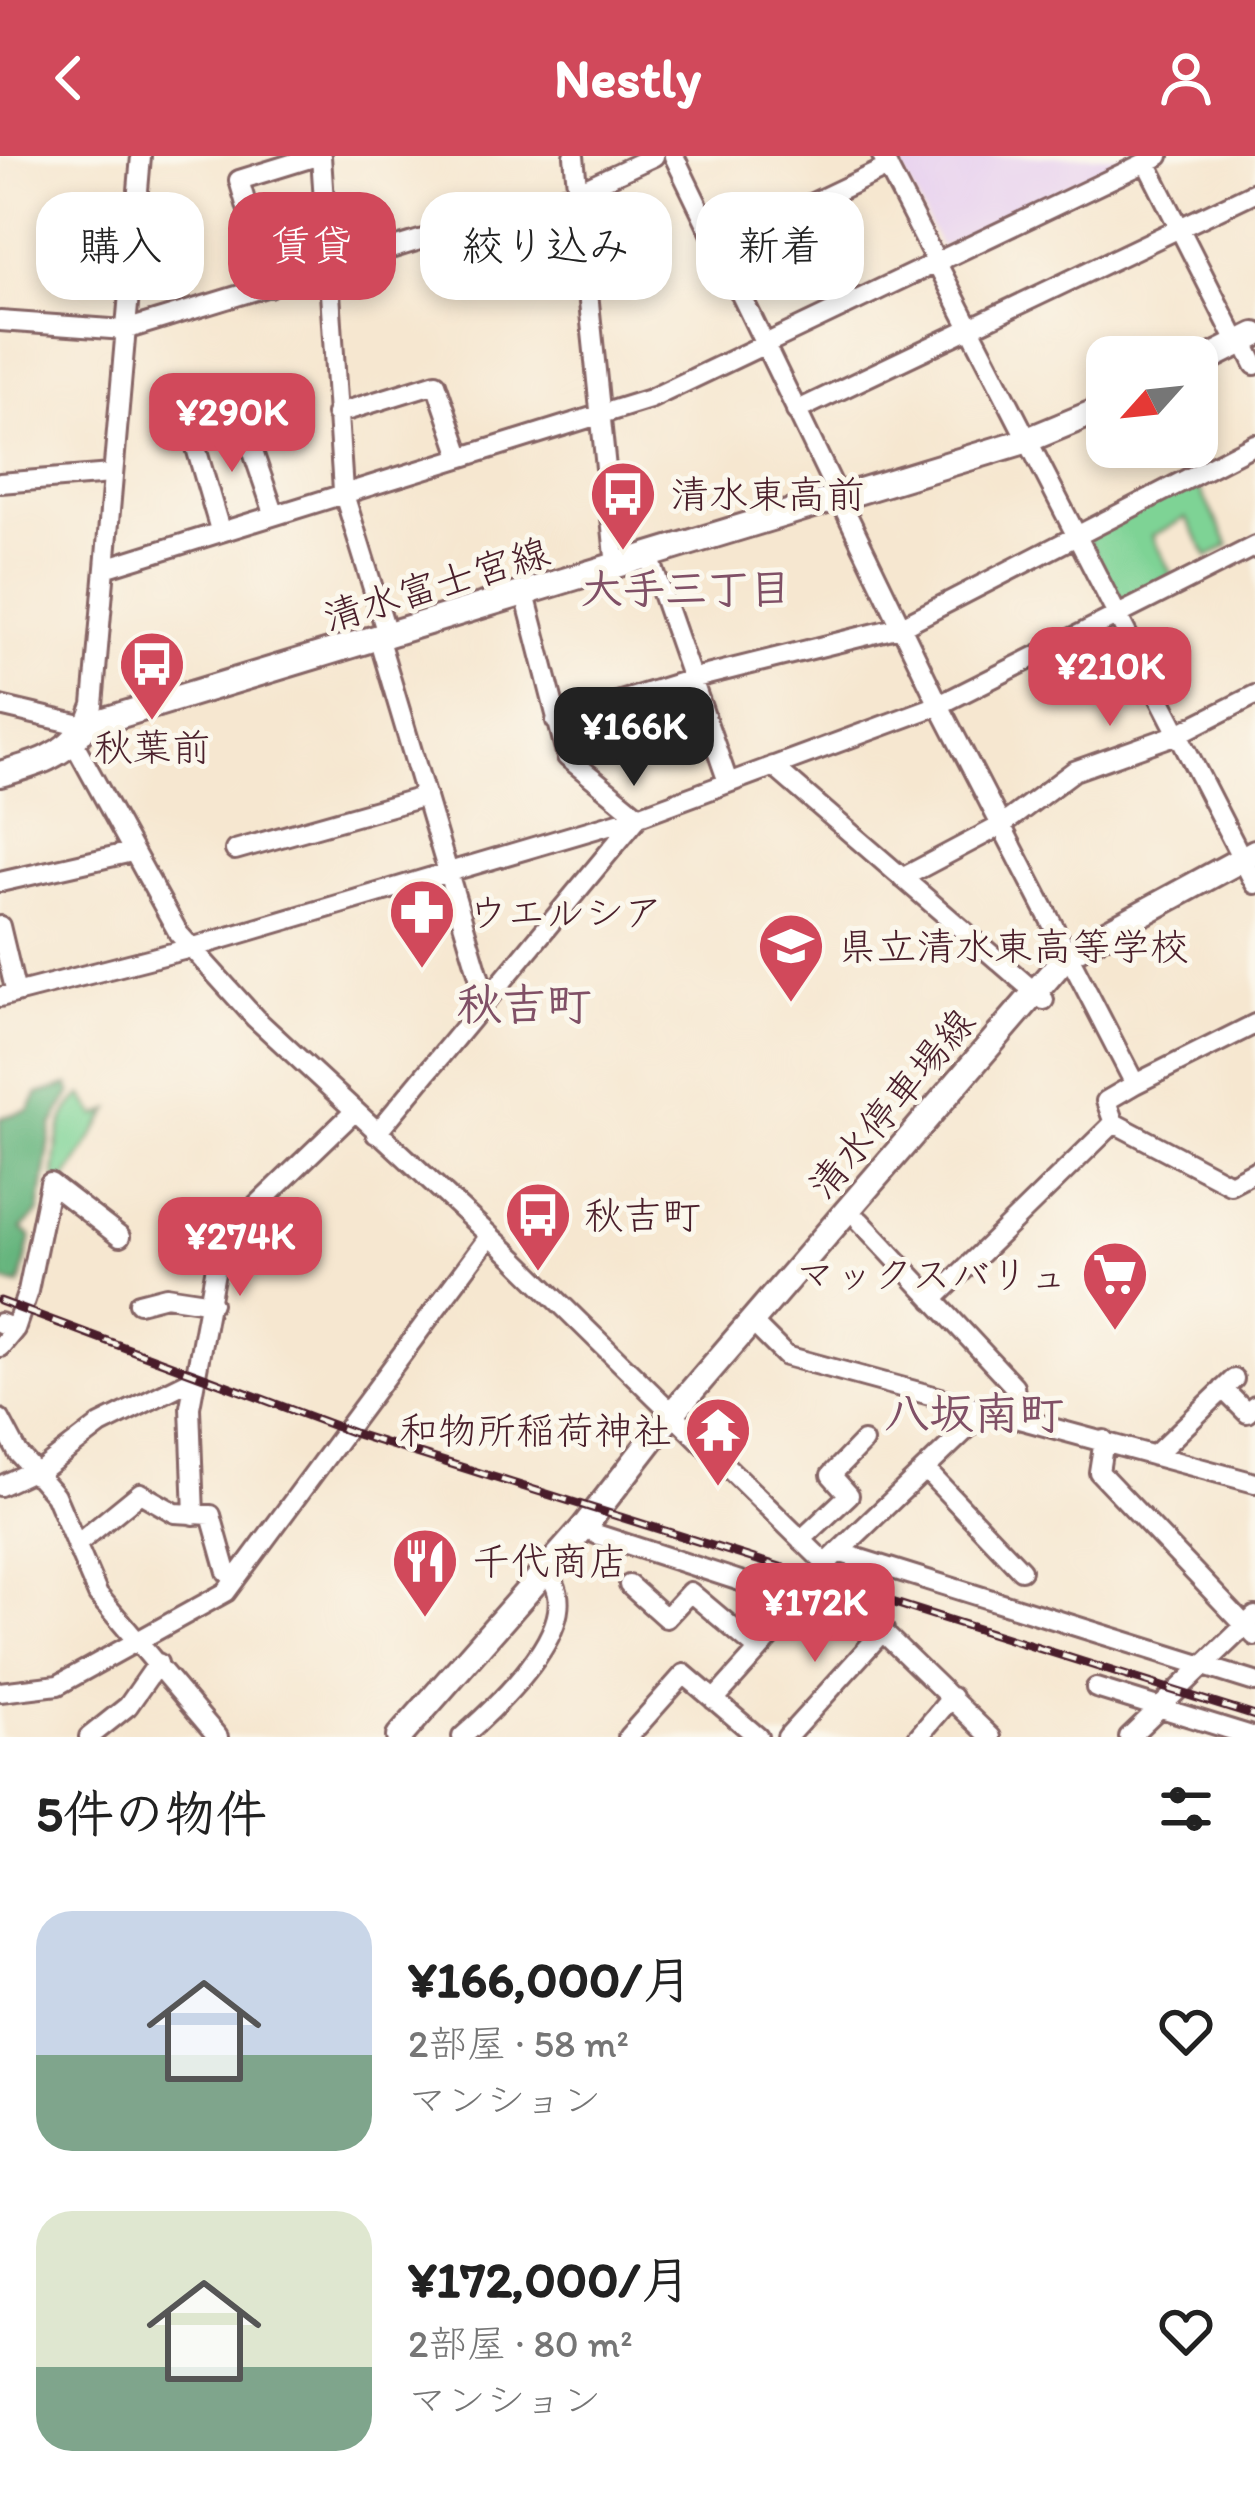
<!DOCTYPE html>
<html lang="ja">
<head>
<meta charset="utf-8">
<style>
	:root { --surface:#fff; --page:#f6f6f6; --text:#222; --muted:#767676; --accent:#d1495b }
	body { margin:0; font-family:Itim,"Klee One",sans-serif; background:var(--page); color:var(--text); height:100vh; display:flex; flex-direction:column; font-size:45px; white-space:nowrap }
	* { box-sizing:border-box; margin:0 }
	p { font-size:39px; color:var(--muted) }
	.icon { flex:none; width:66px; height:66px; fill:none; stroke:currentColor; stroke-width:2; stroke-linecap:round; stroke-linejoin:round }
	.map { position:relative; height:1581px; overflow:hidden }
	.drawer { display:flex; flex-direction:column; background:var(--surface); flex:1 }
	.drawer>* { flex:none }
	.top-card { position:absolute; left:36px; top:36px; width:1185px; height:108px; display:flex; gap:24px }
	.needle { width:78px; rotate:243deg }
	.buttons { position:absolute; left:1086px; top:180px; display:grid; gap:24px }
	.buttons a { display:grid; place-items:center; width:132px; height:132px; border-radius:24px; background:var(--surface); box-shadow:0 6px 18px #0003; font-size:60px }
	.price { position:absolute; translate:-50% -102px; padding:0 27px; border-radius:24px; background:var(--accent); color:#fff; font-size:39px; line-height:78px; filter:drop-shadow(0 3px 6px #0008) }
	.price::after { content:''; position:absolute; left:50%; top:72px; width:36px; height:27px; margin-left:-18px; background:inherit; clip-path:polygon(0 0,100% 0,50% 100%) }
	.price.active { background:#222; color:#fff }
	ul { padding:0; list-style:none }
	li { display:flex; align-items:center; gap:36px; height:300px; padding:0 36px }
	li span { display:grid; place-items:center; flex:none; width:336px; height:240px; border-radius:36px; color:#555 }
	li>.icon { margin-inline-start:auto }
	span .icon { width:144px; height:144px; fill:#fffc; stroke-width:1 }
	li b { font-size:51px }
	h2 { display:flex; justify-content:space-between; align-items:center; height:144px; padding:0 36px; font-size:51px }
	.tag { padding:0 42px; border-radius:36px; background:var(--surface); box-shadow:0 6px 18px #0003; font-size:42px; line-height:108px }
	.tag.active { background:var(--accent); color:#fff }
	header { display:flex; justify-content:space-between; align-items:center; height:156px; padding:0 36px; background:var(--accent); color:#fff; font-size:54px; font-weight:700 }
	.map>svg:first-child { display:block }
	.built { fill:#e8d2ef }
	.green { fill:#7ed395; stroke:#647960; stroke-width:3 }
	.forest { fill:#66b57e; stroke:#586a54; stroke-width:3 }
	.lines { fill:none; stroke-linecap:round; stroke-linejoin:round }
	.minor-casing { stroke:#866565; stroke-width:24 }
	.major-casing { stroke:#866565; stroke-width:30 }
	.minor { stroke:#fff; stroke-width:18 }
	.major { stroke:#fff; stroke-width:24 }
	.rail-casing { stroke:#4a1f2b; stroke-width:9 }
	.rail { stroke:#fbf7ec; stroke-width:4.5; stroke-dasharray:14; stroke-linecap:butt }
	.labels { text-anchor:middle; stroke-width:10; stroke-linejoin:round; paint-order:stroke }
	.poi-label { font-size:39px; fill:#4a1f2b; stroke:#fbf7ec; text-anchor:start }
	.street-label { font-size:39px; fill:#4a1f2b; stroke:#fbf7ec }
	.neighbourhood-label { font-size:42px; font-weight:bold; fill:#805066; stroke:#fbf7ec }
	.quarter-label { font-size:45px; font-weight:bold; fill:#805066; stroke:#fbf7ec }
</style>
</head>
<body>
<header><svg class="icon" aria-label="back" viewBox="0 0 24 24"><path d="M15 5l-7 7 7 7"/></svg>Nestly<svg class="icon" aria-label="person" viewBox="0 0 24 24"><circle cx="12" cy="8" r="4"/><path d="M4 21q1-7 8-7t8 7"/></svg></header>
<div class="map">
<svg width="1255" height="1581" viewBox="0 0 1255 1581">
	<rect width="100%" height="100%" fill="#fbf7ec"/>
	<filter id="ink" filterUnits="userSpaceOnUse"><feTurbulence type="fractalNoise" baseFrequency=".00833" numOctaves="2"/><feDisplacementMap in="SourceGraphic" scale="24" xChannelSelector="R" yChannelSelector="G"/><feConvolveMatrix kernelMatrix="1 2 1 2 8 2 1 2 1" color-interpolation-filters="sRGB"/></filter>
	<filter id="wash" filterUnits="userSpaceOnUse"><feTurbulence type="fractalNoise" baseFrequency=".004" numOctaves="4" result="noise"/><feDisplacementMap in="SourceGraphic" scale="48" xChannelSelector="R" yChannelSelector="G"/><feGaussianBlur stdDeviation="2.7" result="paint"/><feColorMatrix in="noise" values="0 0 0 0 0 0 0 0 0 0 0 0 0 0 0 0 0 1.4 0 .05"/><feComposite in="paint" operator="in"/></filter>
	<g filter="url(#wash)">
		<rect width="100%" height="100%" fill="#f6e7d0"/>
		<path class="built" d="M896,0H1127L941,92Z"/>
		<path class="green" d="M1194,322L1229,389L1208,401L1186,362L1152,380L1172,419L1120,447L1086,380Z
			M82,939L97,960L110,954L62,1029L54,1020C57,991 57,958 82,939Z"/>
		<path class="forest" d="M68,929L71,936L52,970L39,1056L22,1073L31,1081L20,1129L0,1125V962L29,954L38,938Z"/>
	</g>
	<g filter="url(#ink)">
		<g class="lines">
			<g class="minor-casing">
				<path id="minor" d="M321,0L343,335L388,481
					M574,0L616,410
					M674,0L939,549L1135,928L1255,868
					M882,0L1255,728
					M1146,6L1238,188
					M718,92L888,11
					M270,131L239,24L317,0
					M0,165L125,174L577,36L654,0
					M1243,185L1255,209
					M796,255L1255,36
					M336,258L436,227L461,300
					M0,327L111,318
					M220,374L192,278L241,261L274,357
					M649,400L728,626
					M105,412L650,243L1159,0
					M379,484L486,844
					M0,550L85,570L93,549L141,0
					M556,565L695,522L900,471L1255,288
					M74,587L179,778L255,862L515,1103L826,1408L858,1452L991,1581
					M773,610L1044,844
					M235,694L426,640
					M902,722L1002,669L1074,615L1178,578L1255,539
					M0,726L132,696
					M0,770L16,837
					M0,841L191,792L639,660L939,549L1255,390
					M1135,928L1106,945L1114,967L1230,1028L1255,1015
					M376,978L639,660L567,601L525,438
					M190,1064L224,1090
					M860,1065L1014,1230L1018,1262
					M933,1144L1114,967
					M139,1147L166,1140L212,1147
					M0,1167L15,1173L0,1191
					M753,1167L786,1200L1255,1327
					M15,1173L28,1135L50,1027L120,1081
					M1223,1233L1247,1257L1255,1250
					M0,1263L18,1297L55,1339L98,1439L218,1581
					M1104,1284L1099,1316L1255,1480
					M1154,1300L1234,1223
					M925,1313L1021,1414
					M35,1319L100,1269L195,1222
					M0,1330L32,1315
					M194,1359L190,1251L217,1105L249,1057L353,957
					M596,1378L829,1454L851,1442
					M801,1384L849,1339L831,1319L863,1286
					M76,1389L140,1337L175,1357L211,1359L227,1416L235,1424
					M838,1396L1255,1526
					M832,1402L970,1270L978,1251
					M629,1429L666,1462L690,1436L759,1494
					M1096,1532L1255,1581
					M0,1536L58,1529L226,1436L488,1082
					M714,1544L803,1445
					M89,1581L128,1550L158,1507
					M462,1581C495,1552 579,1475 554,1427
					M628,1581L684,1518L758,1581
					M787,1581L884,1474
					M918,1581L952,1541
					M1129,1581L1255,1460"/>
			</g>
			<g class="major-casing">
				<path id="major" d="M1197,208L1255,179
					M0,618C33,609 66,600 85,570L1025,285L1107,251
					M399,1581L584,1371L670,1260L1069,797L1255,696"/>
			</g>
			<use href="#minor" class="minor"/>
			<use href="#major" class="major"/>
			<g class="rail-casing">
				<path id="rail" d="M0,1145L359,1279L1255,1560"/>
			</g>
			<use href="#rail" class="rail"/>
		</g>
	</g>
	<defs>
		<g id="bus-pin" transform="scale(3.45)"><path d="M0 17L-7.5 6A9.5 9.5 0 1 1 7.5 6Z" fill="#d1495b" stroke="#fbf7ec"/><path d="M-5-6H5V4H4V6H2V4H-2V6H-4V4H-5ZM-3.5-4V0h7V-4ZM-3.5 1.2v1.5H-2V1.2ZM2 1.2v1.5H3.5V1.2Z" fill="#fff"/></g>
		<g id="pharmacy-pin" transform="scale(3.45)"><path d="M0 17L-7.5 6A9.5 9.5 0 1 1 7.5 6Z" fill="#d1495b" stroke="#fbf7ec"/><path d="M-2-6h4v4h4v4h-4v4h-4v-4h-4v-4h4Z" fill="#fff"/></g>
		<g id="school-pin" transform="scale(3.45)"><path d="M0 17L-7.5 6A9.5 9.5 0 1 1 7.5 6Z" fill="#d1495b" stroke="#fbf7ec"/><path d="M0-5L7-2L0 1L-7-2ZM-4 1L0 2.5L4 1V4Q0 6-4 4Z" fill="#fff"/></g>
		<g id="supermarket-pin" transform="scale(3.45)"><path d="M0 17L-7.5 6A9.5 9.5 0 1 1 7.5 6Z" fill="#d1495b" stroke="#fbf7ec"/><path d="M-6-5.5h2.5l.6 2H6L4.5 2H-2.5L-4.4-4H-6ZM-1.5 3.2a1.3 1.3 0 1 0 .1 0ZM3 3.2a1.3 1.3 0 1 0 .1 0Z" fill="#fff"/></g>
		<g id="temple-pin" transform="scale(3.45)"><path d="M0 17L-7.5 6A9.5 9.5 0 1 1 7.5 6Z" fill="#d1495b" stroke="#fbf7ec"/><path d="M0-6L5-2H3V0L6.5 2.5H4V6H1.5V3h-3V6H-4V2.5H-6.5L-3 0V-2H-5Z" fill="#fff"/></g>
		<g id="restaurant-pin" transform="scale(3.45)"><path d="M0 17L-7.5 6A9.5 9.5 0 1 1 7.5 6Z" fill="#d1495b" stroke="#fbf7ec"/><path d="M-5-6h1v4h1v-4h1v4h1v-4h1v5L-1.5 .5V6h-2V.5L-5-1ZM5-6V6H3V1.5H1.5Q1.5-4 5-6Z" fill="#fff"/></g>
	</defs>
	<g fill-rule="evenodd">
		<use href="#bus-pin" x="623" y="338"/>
		<use href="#bus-pin" x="152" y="508"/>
		<use href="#pharmacy-pin" x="422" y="756"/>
		<use href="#school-pin" x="791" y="790"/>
		<use href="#bus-pin" x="538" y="1059"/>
		<use href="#supermarket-pin" x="1115" y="1118"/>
		<use href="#temple-pin" x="718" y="1274"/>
		<use href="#restaurant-pin" x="425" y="1405"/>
	</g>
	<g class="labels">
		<g class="poi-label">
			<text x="670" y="352">清水東高前</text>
			<text x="152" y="605" text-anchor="middle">秋葉前</text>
			<text x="468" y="770">ウエルシア</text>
			<text x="838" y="804">県立清水東高等学校</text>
			<text x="584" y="1073">秋吉町</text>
			<text x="1068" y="1132" text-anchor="end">マックスバリュ</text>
			<text x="672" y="1288" text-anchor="end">和物所稲荷神社</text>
			<text x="472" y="1419">千代商店</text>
		</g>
		<g class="street-label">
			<text transform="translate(436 428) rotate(-17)" y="14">清水富士宮線</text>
			<text transform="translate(891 947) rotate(-50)" y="14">清水停車場線</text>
		</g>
		<g class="neighbourhood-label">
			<text x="686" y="447">大手三丁目</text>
		</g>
		<g class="quarter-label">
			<text x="524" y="864">秋吉町</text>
			<text x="974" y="1273">八坂南町</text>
		</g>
	</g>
</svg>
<div class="buttons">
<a><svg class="needle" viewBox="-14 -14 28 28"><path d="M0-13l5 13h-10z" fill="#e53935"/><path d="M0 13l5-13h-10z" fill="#767676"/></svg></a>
</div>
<b class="price" style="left:232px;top:319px">¥290K</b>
<b class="price" style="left:1110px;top:573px">¥210K</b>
<b class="price active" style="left:634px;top:633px">¥166K</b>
<b class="price" style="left:240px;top:1143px">¥274K</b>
<b class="price" style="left:815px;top:1509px">¥172K</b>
<div class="top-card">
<a class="tag">購入</a>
<a class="tag active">賃貸</a>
<a class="tag">絞り込み</a>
<a class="tag">新着</a>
</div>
</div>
<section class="drawer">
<h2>5件の物件<svg class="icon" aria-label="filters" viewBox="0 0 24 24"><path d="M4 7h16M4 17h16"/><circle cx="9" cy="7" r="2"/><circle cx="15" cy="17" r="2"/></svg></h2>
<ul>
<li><span style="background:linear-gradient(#c9d6e8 60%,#7fa58c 0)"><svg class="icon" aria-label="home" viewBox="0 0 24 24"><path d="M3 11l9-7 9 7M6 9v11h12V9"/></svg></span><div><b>¥166,000/月</b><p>2部屋 · 58 m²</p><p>マンション</p></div><svg class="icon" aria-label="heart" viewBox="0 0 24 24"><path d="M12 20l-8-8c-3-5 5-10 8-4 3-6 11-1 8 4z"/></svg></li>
<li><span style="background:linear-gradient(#dfe7d0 65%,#7fa58c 0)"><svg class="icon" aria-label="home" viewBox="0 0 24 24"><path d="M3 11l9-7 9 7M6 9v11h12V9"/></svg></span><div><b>¥172,000/月</b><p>2部屋 · 80 m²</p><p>マンション</p></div><svg class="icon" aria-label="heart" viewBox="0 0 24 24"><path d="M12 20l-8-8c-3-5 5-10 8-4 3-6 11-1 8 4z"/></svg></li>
</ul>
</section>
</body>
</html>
